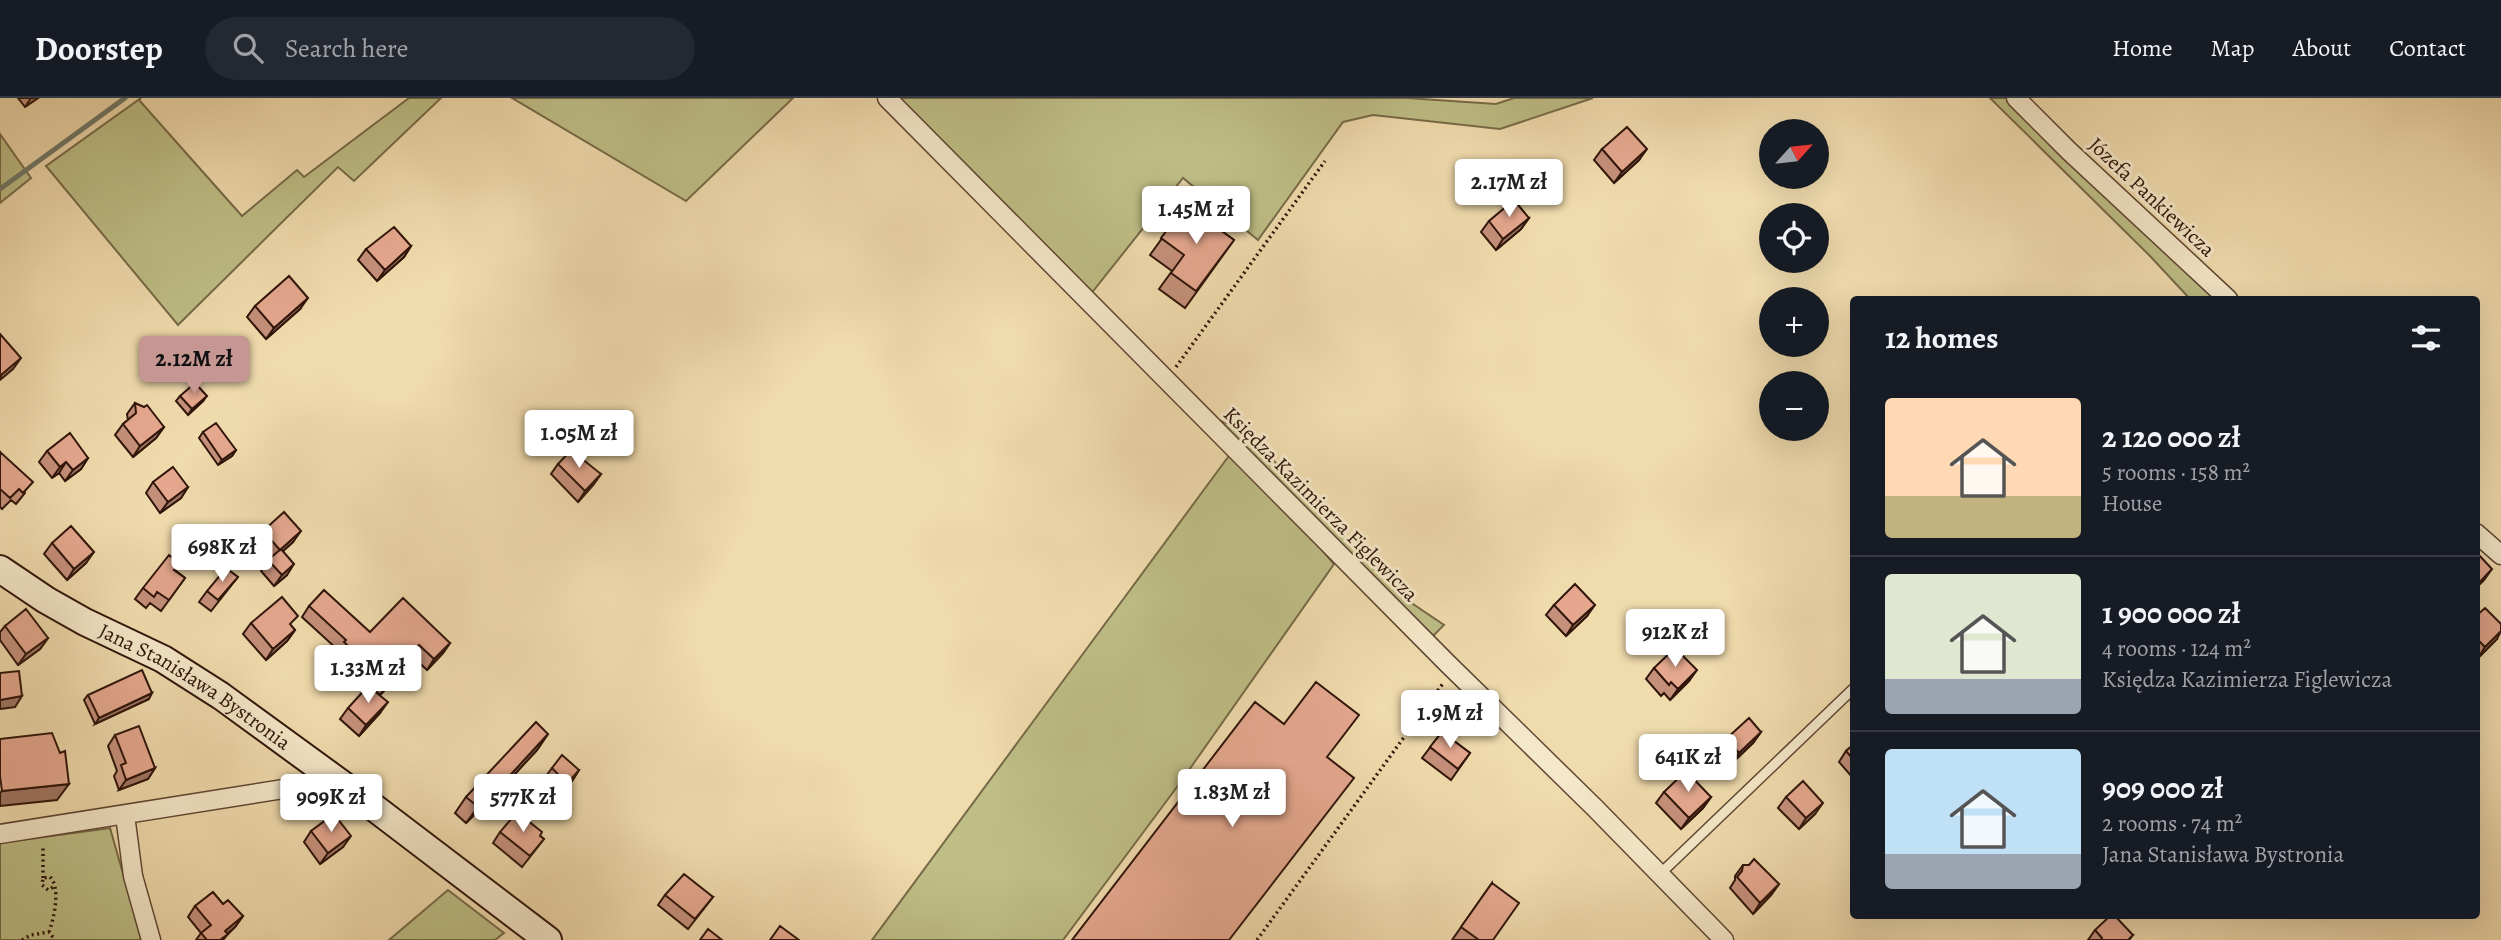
<!DOCTYPE html>
<html lang="en">
<head>
<meta charset="utf-8">
<style>
	:root { --surface:#171b24; --page:#242831; --text:#f1f3f6; --muted:#9ea1a6; --line:#363941; --accent:#c59692 }
	body { margin:0; font-family:Alegreya,serif; background:var(--page); color:var(--text); height:100vh; display:flex; flex-direction:column; font-size:26px; white-space:nowrap }
	* { box-sizing:border-box; margin:0 }
	p { font-size:23px; color:var(--muted) }
	.icon { flex:none; width:38px; height:38px; fill:none; stroke:currentColor; stroke-width:2; stroke-linecap:round; stroke-linejoin:round }
	.map { position:relative; flex:1; overflow:hidden }
	.details { position:absolute; left:1850px; top:198px; width:630px; height:623px; display:flex; flex-direction:column; background:var(--surface); border-radius:7px; box-shadow:0 7px 28px #0002 }
	.details>* { flex:none }
	.needle { width:46px; rotate:63deg }
	.tools { position:absolute; left:1759px; top:21px; display:grid; gap:14px }
	.tools a { display:grid; place-items:center; width:70px; height:70px; border-radius:50%; background:var(--surface); box-shadow:0 7px 28px #0002; font-size:35px }
	.price { position:absolute; translate:-50% -60px; padding:0 16px; border-radius:7px; background:#fff; color:#222; font-size:23px; line-height:46px; filter:drop-shadow(0 2px 4px #0008) }
	.price::after { content:''; position:absolute; left:50%; top:42px; width:21px; height:16px; margin-left:-10px; background:inherit; clip-path:polygon(0 0,100% 0,50% 100%) }
	.price.active { background:var(--accent); color:#111 }
	ul { padding:0; list-style:none }
	li { display:flex; align-items:center; gap:21px; height:175px; padding:0 35px }
	li+li { border-top:2px solid var(--line) }
	li span { display:grid; place-items:center; flex:none; width:196px; height:140px; border-radius:7px; color:#555 }
	li>.icon { margin-inline-start:auto }
	span .icon { width:84px; height:84px; fill:#fffc; stroke-width:1 }
	li b { font-size:30px }
	h2 { display:flex; justify-content:space-between; align-items:center; height:84px; padding:0 35px; font-size:30px }
	header { display:flex; align-items:center; gap:42px; box-sizing:border-box; height:98px; padding:0 35px; background:var(--surface); border-bottom:2px solid var(--line) }
	header strong { font-size:33px }
	nav { display:flex; gap:38px; margin-inline-start:auto; font-size:24px }
	.search { width:490px; height:63px; background:var(--page); display:flex; align-items:center; gap:18px; box-sizing:border-box; padding:0 24px; border-radius:38px; color:var(--muted); font-size:26px }
	.map>svg:first-child { display:block }
	.green { fill:#bebe86; stroke:#776a48; stroke-width:2 }
	.lines { fill:none; stroke-linecap:round; stroke-linejoin:round }
	.stream { stroke:#707969; stroke-width:5 }
	.lane-casing { stroke:#604633; stroke-width:12 }
	.street-casing { stroke:#604633; stroke-width:21 }
	.secondary-casing { stroke:#30150a; stroke-width:30 }
	.path { stroke:#30150a; stroke-width:3.5; stroke-dasharray:2 3.5; stroke-linecap:butt }
	.lane { stroke:#f5e8ca; stroke-width:9 }
	.street { stroke:#f5e8ca; stroke-width:18 }
	.secondary { stroke:#f5e8ca; stroke-width:26 }
	.wall { fill:#c5907b; stroke:#30150a; stroke-width:2 }
	.shaded-wall { fill:#a07664; stroke:#30150a; stroke-width:2 }
	.building { fill:#e5a88f; stroke:#30150a; stroke-width:2 }
	.labels { text-anchor:middle; stroke-width:6; stroke-linejoin:round; paint-order:stroke }
	.street-label { font-size:21px; fill:#30150a; stroke:#f5e8ca }
</style>
</head>
<body>
<header>
<strong>Doorstep</strong>
<div class="search"><svg class="icon" aria-label="search" viewBox="0 0 24 24"><circle cx="10" cy="10" r="6"/><path d="M15 15l6 6"/></svg>Search here</div>
<nav><a>Home</a><a>Map</a><a>About</a><a>Contact</a></nav>
</header>
<div class="map">
<svg width="2501" height="842" viewBox="0 0 2501 842">
	<rect width="100%" height="100%" fill="#f0dbad"/>
	<filter id="stains"><feTurbulence type="fractalNoise" baseFrequency=".00286" numOctaves="4"/><feColorMatrix values="0 0 0 0 .2 0 0 0 0 .09 0 0 0 0 .02 0 0 0 .5 -.17"/></filter>
	<radialGradient id="worn" r=".72"><stop offset=".6" stop-color="#630" stop-opacity="0"/><stop offset="1" stop-color="#630" stop-opacity=".3"/></radialGradient>
	<path class="green" d="M141,0L139,2L242,118L297,72L304,79L409,0H441L354,83L338,69L178,227L46,68Z
		M512,0H793L686,103Z
		M894,0H1407L1496,6L1514,0H1593L1500,31L1373,17L1343,24L1258,142L1183,80L1090,197Z
		M1990,0H2010L2222,201H2190L2150,158Z
		M0,36L31,80L0,105Z
		M1207,318L1245,332L1370,466L1413,506L1444,527L1431,540Z
		M1231,355L1300,426L1334,466L1177,689L1063,842H872Z
		M110,730L142,842H0V745Z
		M448,792L504,835L495,842H389Z"/>
	<g class="lines">
		<path class="stream" d="M0,91L125,0"/>
		<g class="lane-casing">
			<path id="lane" d="M1660,776L1853,591"/>
		</g>
		<g class="street-casing">
			<path id="street" d="M887,0L1448,566L1595,710L1724,842
				M2016,0L2069,53L2228,201
				M2476,435L2501,457
				M125,717L133,778L151,842
				M0,736L309,687L322,672"/>
		</g>
		<g class="secondary-casing">
			<g id="secondary">
				<path id="s1" d="M0,471L46,502L85,524L163,561L221,598L372,708L548,842"/>
			</g>
		</g>
		<path class="path" d="M1176,269L1325,63
			M43,780V747
			M49,834C54,820 61,790 50,779L43,780L42,787L48,792L55,788
			M22,842L31,837L49,834L55,842
			M1257,842L1444,584"/>
		<use href="#lane" class="lane"/>
		<use href="#street" class="street"/>
		<use href="#secondary" class="secondary"/>
	</g>
	<path class="wall" d="M18,0H38L25,9Z
		M1602,51L1639,62L1614,85L1594,62Z
		M1186,107L1234,142L1185,210L1159,191L1172,173L1150,157Z
		M1529,120L1521,131L1496,152L1481,134L1489,123Z
		M411,148L404,159L377,183L358,162L366,151Z
		M255,208L300,211L266,241L247,219Z
		M180,298L203,303L188,317L176,303Z
		M135,305L164,329L156,340L133,359L115,337L123,326L128,322L127,316Z
		M203,334L236,352L232,358L218,367L199,340Z
		M47,353L88,360L81,371L65,383L59,375L52,380L39,364Z
		M0,354L25,395L16,406L11,402L2,411L0,409Z
		M558,366L601,376L593,387L578,404L551,376Z
		M153,384L188,389L181,400L160,415L146,395Z
		M263,433L293,444L283,453L287,477L274,488L261,473L270,461L255,444Z
		M52,445L86,465L67,482L44,456Z
		M175,472L185,480L161,513L150,505L146,510L135,501L143,490Z
		M238,479L211,513L199,504L207,493Z
		M1554,507L1587,518L1566,538L1546,517Z
		M309,508L370,534L450,545L443,555L427,572L412,558L401,570L395,581L380,597L337,555L338,552L302,519Z
		M2476,518L2497,541L2478,560L2476,558Z
		M251,525L291,528L295,532L287,543L266,562L243,536Z
		M5,528L48,540L40,551L18,567L0,542V534Z
		M1654,570L1689,583L1670,602L1664,595L1661,598L1646,581Z
		M88,597L149,601L95,626L84,602Z
		M348,610L380,615L359,638L340,621Z
		M1442,634L1470,655L1451,682L1422,660Z
		M1761,634L1753,645L1731,666L1719,652L1726,641Z
		M548,636L537,652L490,703L489,702L466,725L455,715L466,699Z
		M115,637L155,670L148,681L119,692L114,678L117,673L108,648Z
		M1853,647V680L1839,664L1846,653Z
		M552,670L579,672L572,683L559,696L544,681Z
		M1664,694L1711,699L1703,710L1681,731L1656,705Z
		M1786,699L1815,716L1799,731L1778,710Z
		M311,733L343,749L320,766L304,744Z
		M500,734L540,738L544,741L522,769L493,745Z
		M1743,767L1779,786L1771,797L1753,816L1730,790L1735,782V778Z
		M1492,785L1493,842H1452Z
		M665,797L713,799L688,831L658,807Z
		M223,806L243,818L235,829L228,836L223,842H196L201,835L188,819L195,808Z
		M2095,832L2133,837L2129,842H2088Z"/>
	<path class="shaded-wall" d="M31,0H38L25,9Z
		M1647,51L1639,62L1614,85L1622,74Z
		M1529,120L1521,131L1496,152L1503,141Z
		M411,148L404,159L377,183L385,172Z
		M308,200L300,211L266,241L274,230Z
		M21,260L13,271L0,282L1,277Z
		M207,298L203,303L188,317L192,311Z
		M164,329L156,340L133,359L140,348Z
		M236,352L232,358L218,367L222,362Z
		M88,360L81,371L65,383L73,372Z
		M66,364L59,375L52,380L60,369Z
		M601,376L593,387L578,404L585,393Z
		M188,389L181,400L160,415L168,404Z
		M301,433L293,444L272,463L280,452Z
		M94,454L86,465L67,482L74,471Z
		M294,466L287,477L274,488L282,477Z
		M2492,471L2484,482L2476,490V488Z
		M1595,507L1587,518L1566,538L1573,527Z
		M295,532L287,543L266,562L273,551Z
		M2501,533L2497,541L2478,560L2485,549Z
		M48,540L40,551L18,567L26,556Z
		M450,545L443,555L427,572L434,561Z
		M419,547L412,558L393,579L400,569Z
		M402,571L395,581L380,597L388,586Z
		M1697,572L1689,583L1670,602L1678,591Z
		M152,595L149,601L95,626L99,620Z
		M22,598L15,609L0,611V602Z
		M388,604L380,615L359,638L366,627Z
		M1761,634L1753,645L1731,666L1739,655Z
		M548,636L537,652L490,703L501,687Z
		M155,670L148,681L119,692L126,682Z
		M579,672L572,683L559,696L567,686Z
		M69,686L57,702L0,708V695L2,693Z
		M500,686L489,702L466,725L478,709Z
		M1711,699L1703,710L1681,731L1689,720Z
		M1823,705L1815,716L1799,731L1806,720Z
		M351,738L343,749L320,766L328,755Z
		M1779,786L1771,797L1753,816L1760,805Z
		M243,818L235,829L220,842L225,833Z"/>
	<path class="building" d="M1627,29L1647,51L1622,74L1602,51Z
		M1514,102L1529,120L1503,141L1489,123Z
		M1186,107L1234,142L1196,193L1171,175L1184,157L1161,140Z
		M394,129L411,148L385,172L366,151Z
		M289,178L308,200L274,230L255,208Z
		M0,236L21,260L1,277L0,276Z
		M195,285L207,298L192,311L180,298Z
		M135,305L144,309L147,307L164,329L140,348L123,326L136,315Z
		M216,325L236,352L222,362L203,334Z
		M70,335L88,360L73,372L66,364L60,369L47,353Z
		M571,352L601,376L585,393L558,366Z
		M0,354L33,384L23,395L19,391L10,400L0,391Z
		M173,369L188,389L168,404L153,384Z
		M284,414L301,433L280,452L263,433Z
		M71,428L94,454L74,471L52,445Z
		M281,451L294,466L282,477L268,462Z
		M2477,455L2492,471L2476,488V456Z
		M169,457L180,465L174,472L185,480L169,502L157,494L154,499L143,490Z
		M226,470L238,479L218,502L207,493Z
		M1575,486L1595,507L1573,527L1554,507Z
		M324,492L370,534L403,500L450,545L434,561L419,547L400,569L402,571L388,586L344,544L346,542L309,508Z
		M282,499L298,518L290,526L295,532L273,551L251,525Z
		M2485,510L2501,526V533L2485,549L2476,540V518Z
		M26,511L48,540L26,556L5,528Z
		M1675,550L1697,572L1678,591L1671,584L1669,587L1654,570Z
		M142,572L152,595L99,620L88,597Z
		M19,573L22,598L0,602V575Z
		M1316,584L1359,617L1327,659L1354,680L1229,842H1072L1255,604L1284,626Z
		M368,588L388,604L366,627L348,610Z
		M1749,620L1761,634L1739,655L1726,641Z
		M536,624L548,636L501,687L500,686L478,709L466,699Z
		M139,628L155,670L126,682L121,667L126,665L115,637Z
		M1442,634L1470,655L1458,671L1430,649Z
		M52,635L60,655L65,653L69,686L2,693L0,678V641Z
		M1853,647V661L1846,653Z
		M562,657L579,672L567,686L552,670Z
		M1686,673L1711,699L1689,720L1664,694Z
		M1803,683L1823,705L1806,720L1786,699Z
		M517,714L542,734L540,738L544,741L530,758L500,734Z
		M334,716L351,738L328,755L311,733Z
		M1754,761L1779,786L1760,805L1737,779L1742,773L1743,767H1749Z
		M684,776L713,799L695,821L665,797Z
		M1492,785L1519,805L1493,842H1479L1461,829Z
		M213,794L223,806L228,802L243,818L225,833L228,836L220,842H207L201,835L211,827L195,808Z
		M2111,817H2114L2133,837L2128,842H2101L2102,840L2095,832Z
		M780,828L799,842H770Z
		M708,831L722,842H700Z"/>
	<g class="labels">
		<g class="street-label">
			<text transform="translate(2152 99) rotate(43)" y="7">Józefa Pankiewicza</text>
			<text transform="translate(1321 406) rotate(45)" y="7">Księdza Kazimierza Figlewicza</text>
			<text dy="7" stroke="none"><textPath href="#s1" startOffset="228">Jana Stanisława Bystronia</textPath></text>
		</g>
	</g>
	<rect width="100%" height="100%" filter="url(#stains)"/>
	<rect width="100%" height="100%" fill="url(#worn)"/>
</svg>
<div class="tools">
<a><svg class="needle" viewBox="-14 -14 28 28"><path d="M0-13l5 13h-10z" fill="#e53935"/><path d="M0 13l5-13h-10z" fill="#9ea1a6"/></svg></a>
<a><svg class="icon" aria-label="locate" viewBox="0 0 24 24"><circle cx="12" cy="12" r="6"/><path d="M12 2v4M12 18v4M2 12h4M18 12h4"/></svg></a>
<a>+</a>
<a>−</a>
</div>
<b class="price" style="left:1509px;top:121px">2.17M zł</b>
<b class="price" style="left:1196px;top:148px">1.45M zł</b>
<b class="price active" style="left:194px;top:298px">2.12M zł</b>
<b class="price" style="left:579px;top:372px">1.05M zł</b>
<b class="price" style="left:222px;top:486px">698K zł</b>
<b class="price" style="left:1675px;top:571px">912K zł</b>
<b class="price" style="left:368px;top:607px">1.33M zł</b>
<b class="price" style="left:1450px;top:652px">1.9M zł</b>
<b class="price" style="left:1688px;top:696px">641K zł</b>
<b class="price" style="left:1232px;top:731px">1.83M zł</b>
<b class="price" style="left:331px;top:736px">909K zł</b>
<b class="price" style="left:523px;top:736px">577K zł</b>
<section class="details">
<h2>12 homes<svg class="icon" aria-label="filters" viewBox="0 0 24 24"><path d="M4 7h16M4 17h16"/><circle cx="9" cy="7" r="2"/><circle cx="15" cy="17" r="2"/></svg></h2>
<ul>
<li><span style="background:linear-gradient(#ffd9b3 70%,#c2b280 0)"><svg class="icon" aria-label="home" viewBox="0 0 24 24"><path d="M3 11l9-7 9 7M6 9v11h12V9"/></svg></span><div><b>2 120 000 zł</b><p>5 rooms · 158 m²</p><p>House</p></div></li>
<li><span style="background:linear-gradient(#dfe7d0 75%,#9aa5b1 0)"><svg class="icon" aria-label="home" viewBox="0 0 24 24"><path d="M3 11l9-7 9 7M6 9v11h12V9"/></svg></span><div><b>1 900 000 zł</b><p>4 rooms · 124 m²</p><p>Księdza Kazimierza Figlewicza</p></div></li>
<li><span style="background:linear-gradient(#bfe0f5 75%,#9aa5b1 0)"><svg class="icon" aria-label="home" viewBox="0 0 24 24"><path d="M3 11l9-7 9 7M6 9v11h12V9"/></svg></span><div><b>909 000 zł</b><p>2 rooms · 74 m²</p><p>Jana Stanisława Bystronia</p></div></li>
</ul>
</section>
</div>
</body>
</html>
